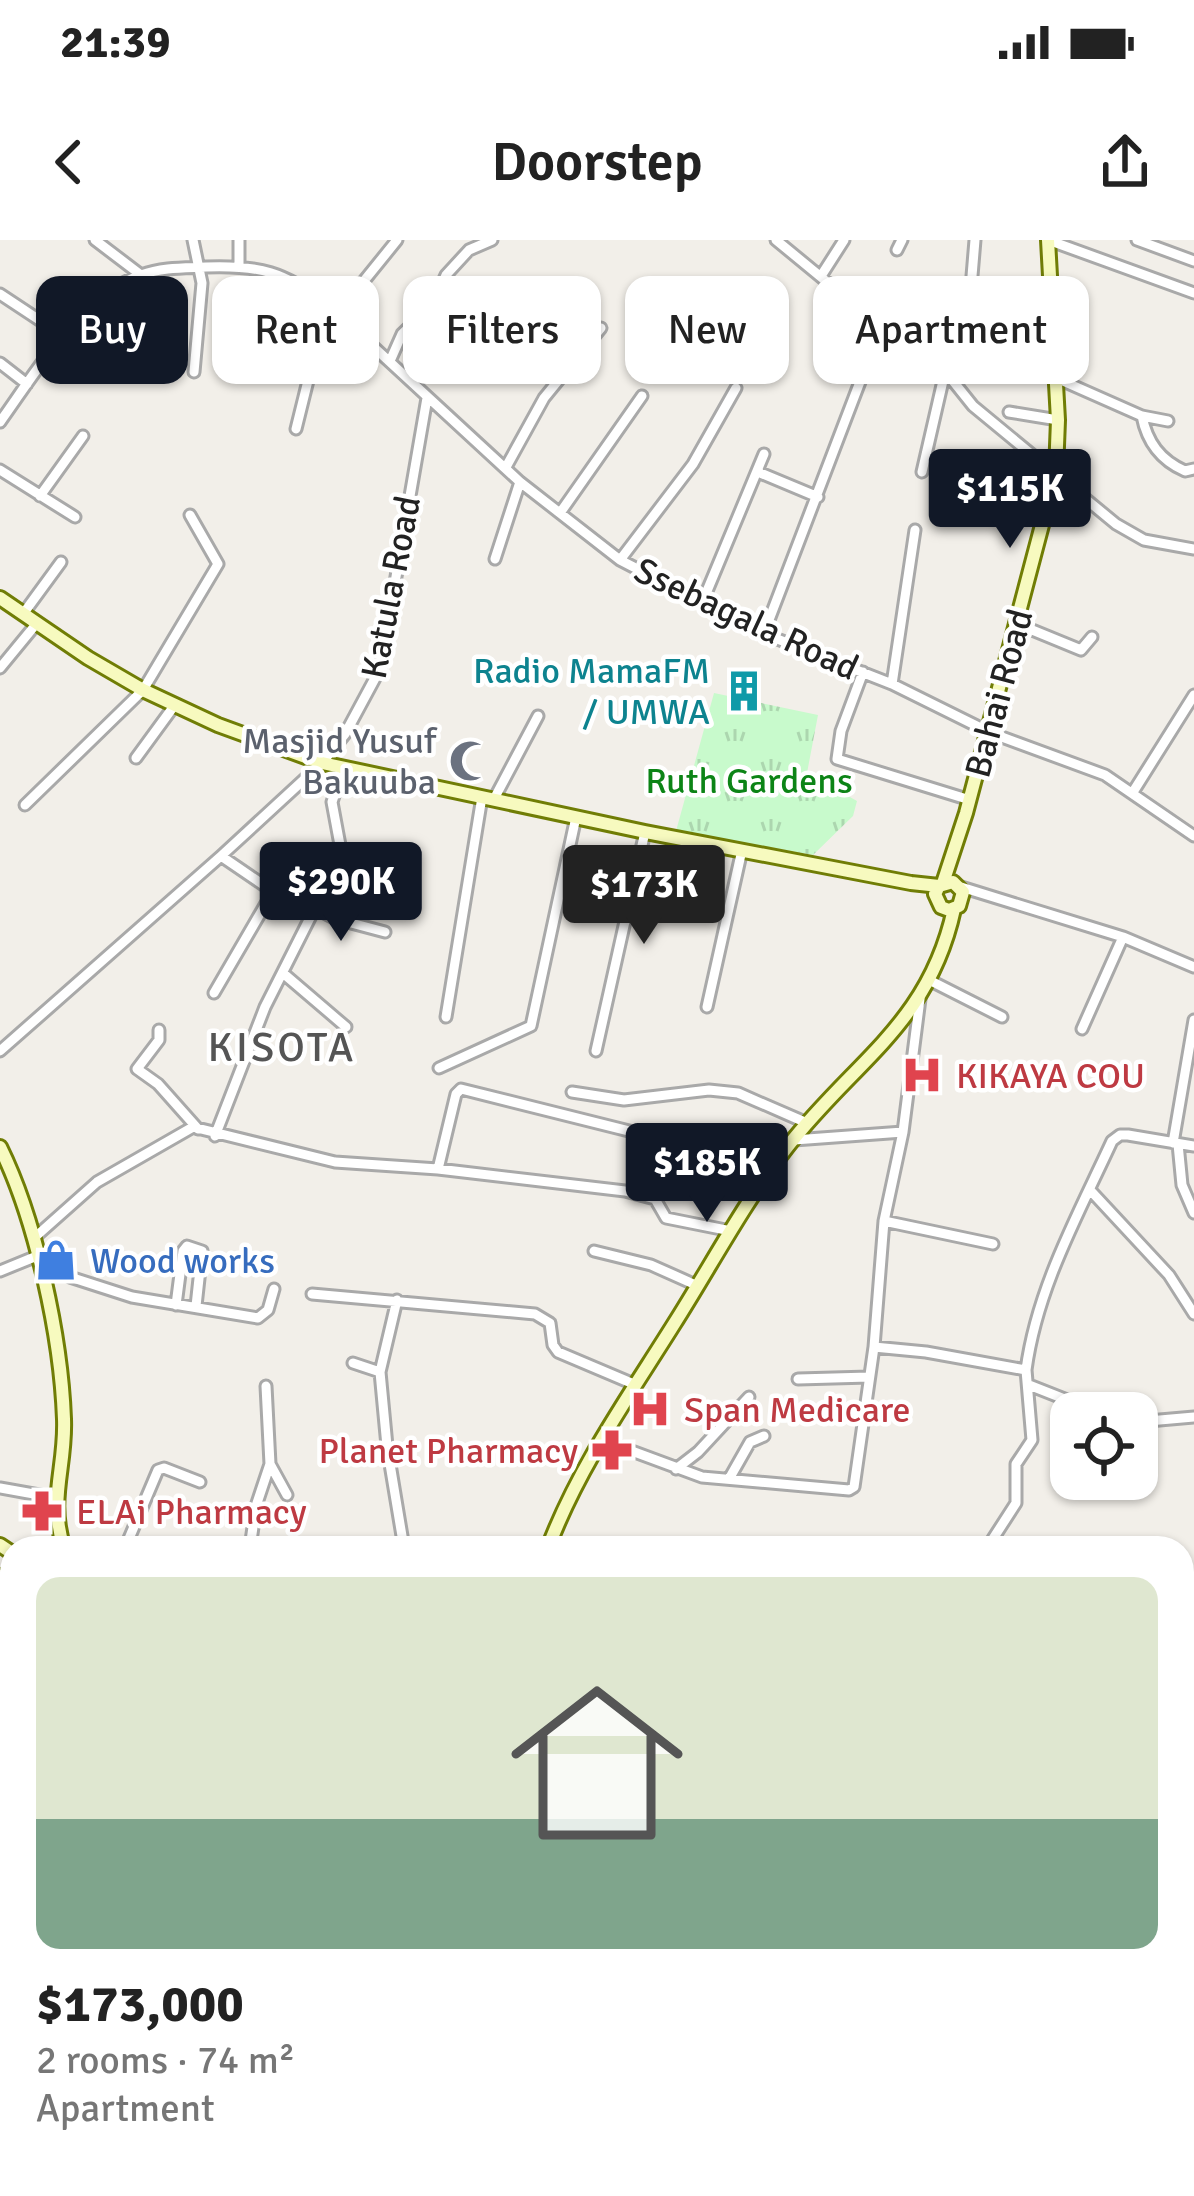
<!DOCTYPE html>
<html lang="en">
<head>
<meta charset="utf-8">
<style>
	:root { --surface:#fff; --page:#f6f6f6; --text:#222; --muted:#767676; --line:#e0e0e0; --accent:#111827 }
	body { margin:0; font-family:Signika,sans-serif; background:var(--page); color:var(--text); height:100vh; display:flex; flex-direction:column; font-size:45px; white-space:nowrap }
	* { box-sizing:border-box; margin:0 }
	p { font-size:39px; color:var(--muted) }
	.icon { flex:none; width:66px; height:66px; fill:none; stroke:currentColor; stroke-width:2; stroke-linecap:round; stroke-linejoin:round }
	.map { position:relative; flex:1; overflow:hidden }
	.details { position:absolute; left:0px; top:1296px; width:1194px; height:660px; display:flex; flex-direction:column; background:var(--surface); border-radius:36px 36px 0 0; box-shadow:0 3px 9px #0004 }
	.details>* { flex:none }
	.banner { position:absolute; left:36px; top:36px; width:1122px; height:108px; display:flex; gap:24px }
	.tools { position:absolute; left:1050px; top:1152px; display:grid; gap:24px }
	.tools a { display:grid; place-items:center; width:108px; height:108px; border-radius:24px; background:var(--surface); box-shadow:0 3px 9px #0004; font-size:60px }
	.price { position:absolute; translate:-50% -102px; padding:0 27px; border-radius:12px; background:var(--accent); color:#fff; font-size:39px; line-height:78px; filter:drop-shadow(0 3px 6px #0008) }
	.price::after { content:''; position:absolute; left:50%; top:72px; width:36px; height:27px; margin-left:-18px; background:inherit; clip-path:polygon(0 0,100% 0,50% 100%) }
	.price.selected { background:#222; color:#fff }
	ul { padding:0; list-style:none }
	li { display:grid; align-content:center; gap:24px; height:636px; padding:0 36px }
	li+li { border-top:3px solid var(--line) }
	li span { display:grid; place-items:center; height:372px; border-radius:24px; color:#555 }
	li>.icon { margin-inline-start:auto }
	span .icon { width:216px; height:216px; fill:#fffc; stroke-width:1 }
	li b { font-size:51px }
	.tag { padding:0 42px; border-radius:24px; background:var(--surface); box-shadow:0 3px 9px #0004; font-size:42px; line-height:108px }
	.tag.selected { background:var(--accent); color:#fff }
	.status { display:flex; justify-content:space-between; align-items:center; height:84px; padding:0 60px; background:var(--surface); direction:ltr }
	.status svg { height:33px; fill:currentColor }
	header { display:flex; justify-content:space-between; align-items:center; height:156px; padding:0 36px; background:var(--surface); font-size:54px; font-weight:600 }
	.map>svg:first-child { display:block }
	.park { fill:url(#park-tufts) }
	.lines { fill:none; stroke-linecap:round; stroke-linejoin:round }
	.street-casing { stroke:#a9a9a9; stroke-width:15 }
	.secondary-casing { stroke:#707d05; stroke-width:18 }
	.street { stroke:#fff; stroke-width:9 }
	.secondary { stroke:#f7fabf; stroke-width:12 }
	.labels { text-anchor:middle; stroke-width:9; stroke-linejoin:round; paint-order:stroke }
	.street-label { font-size:36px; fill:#222; stroke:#fff }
	.culture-label { font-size:36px; fill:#0d838f; stroke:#fff; text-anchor:end }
	.worship-label { font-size:36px; fill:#5b616d; stroke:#fff; text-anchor:end }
	.park-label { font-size:36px; fill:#0c8416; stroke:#fff }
	.health-label { font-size:36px; fill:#be3a42; stroke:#fff; text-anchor:start }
	.shop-label { font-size:36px; fill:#366cbe; stroke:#fff; text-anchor:start }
	.quarter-label { font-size:42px; letter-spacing:3px; fill:#555; stroke:#fff }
</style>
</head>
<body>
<div class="status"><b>21:39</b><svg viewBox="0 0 49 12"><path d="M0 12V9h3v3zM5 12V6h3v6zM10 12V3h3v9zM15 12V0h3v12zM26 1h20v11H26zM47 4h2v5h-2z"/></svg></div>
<header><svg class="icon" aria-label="back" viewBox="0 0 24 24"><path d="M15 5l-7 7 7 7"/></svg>Doorstep<svg class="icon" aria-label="share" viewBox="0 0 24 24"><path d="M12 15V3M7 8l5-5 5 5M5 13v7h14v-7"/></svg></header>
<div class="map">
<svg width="1194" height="1956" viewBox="0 0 1194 1956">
	<defs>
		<pattern id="park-tufts" width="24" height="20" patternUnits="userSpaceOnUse" patternTransform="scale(3)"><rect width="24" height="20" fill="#c8facc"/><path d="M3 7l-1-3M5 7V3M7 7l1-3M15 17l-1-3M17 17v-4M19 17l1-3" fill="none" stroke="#acd6af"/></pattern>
	</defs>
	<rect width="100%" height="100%" fill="#f2efe9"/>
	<path class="park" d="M714,453L818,475L807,533L857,561L853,576L813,615L676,591Z"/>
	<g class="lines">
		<g class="street-casing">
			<path id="street" d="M95,0L141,35
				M193,0L202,43L194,132
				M776,0L889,93L927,115L945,131L973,166L1116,284L1144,300L1194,309
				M975,0L970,60L1053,70
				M1048,0L1194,53
				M1137,0L1194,21
				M897,10L902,0
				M239,25V0
				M821,36L844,0
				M0,54L65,97
				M338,73L397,0
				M911,106L938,54L970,60
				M390,121L402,94L433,64L446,35L469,10L492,0
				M0,123L27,144
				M1056,138L1142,176L1168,181
				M1009,172L1058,180
				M1142,176C1147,202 1160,220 1185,231L1194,229
				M0,182C36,132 80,56 141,35C163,27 184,28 206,27C260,25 284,32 327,64L520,242L620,320L757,391L892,444L991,493L1105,535L1194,596
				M296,189L327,64
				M506,227L544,158L601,88
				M0,230L75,277
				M758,232L818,257
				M922,232L945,132
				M40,256L83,196
				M560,273L642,156
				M495,319L520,242
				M620,320L693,224L736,148
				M702,363L764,214
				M23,374L61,322
				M1015,383L1081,410L1092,397
				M764,393L863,134L889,93
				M0,428L37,383
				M863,432L841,491L837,519L970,560
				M892,444L915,290
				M136,518L174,466
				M1133,552L1194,455
				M494,559L538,476
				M25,565L143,450L218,324L190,275
				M961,647L1123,697L1194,727
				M315,668L336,679L385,692
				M284,734L346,787
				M929,740L1002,777
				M214,753L271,655L268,648L221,616
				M707,767L742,610
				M446,777L482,557
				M1082,789L1123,697
				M159,790V800L137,829L158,844L198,889
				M0,811L221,616L322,523L345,494L380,429L427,158
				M596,811L645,592
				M439,828L531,786L576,577
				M572,852L624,860L709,850L738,853L807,883
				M215,896L265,767L315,668L340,605L332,562L343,529
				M794,900L903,892
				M1173,903L1194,780
				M1178,904L1182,945L1194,973
				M438,929L456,854L461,849L773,927
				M1090,950L1169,1035L1194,1074
				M884,981L993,1004
				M34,998L97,942L193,887L335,922L438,929L625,951L655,959L666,978L731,991
				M594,1011L651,1025L698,1046
				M38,1020L70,1037L132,1057L258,1078L268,1070L274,1049
				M0,1031L37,1016
				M312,1054L535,1074L550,1083L553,1105L558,1112L636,1145
				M176,1065L183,1011L187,1006L202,1011L196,1066
				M874,1107L926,1112L1026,1130L1032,1200L1016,1224V1263L987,1308
				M353,1123L380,1132L387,1206L404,1308
				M1026,1130C1037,1048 1078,975 1112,901L1120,895H1128L1194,906
				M380,1132L397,1060
				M798,1139L869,1137
				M1029,1145L1100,1173
				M1137,1182L1194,1177
				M602,1200L702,1237L849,1250L854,1247L874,1107L884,981L903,892L920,759
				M270,1224L287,1255
				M676,1229L698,1212L749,1157
				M729,1239L750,1202L764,1196
				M0,1248L56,1258
				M125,1308L158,1230L164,1228L200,1242
				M250,1308L256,1266L270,1224L266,1146
				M0,1517L12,1522
				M0,1557L12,1564
				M0,1694L12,1707
				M1182,1777L1194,1788
				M0,1852L12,1836
				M1182,1853L1194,1845
				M0,1925L12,1930
				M50,1944L62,1948
				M296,1944L379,1954
				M650,1944L657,1956
				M276,1956L286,1944
				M888,1956L891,1944
				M1105,1956L1120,1944"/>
		</g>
		<g class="secondary-casing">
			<path id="secondary" d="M0,358L88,418L143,450L218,485L322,523L645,592L911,643L939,646L953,642L963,652L959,666L949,670L941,667L935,654L939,646
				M943,643L966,573L1056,232L1058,180L1048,0
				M0,907C36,980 61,1097 64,1179C66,1227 48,1259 64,1308
				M0,1305L12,1313
				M548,1308C578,1228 629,1156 674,1084C712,1024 745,961 788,906C855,820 929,784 954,669
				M0,1336L12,1335
				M1182,1502L1194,1503
				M0,1606L12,1590"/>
		</g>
		<use href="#street" class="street"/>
		<use href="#secondary" class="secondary"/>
	</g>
	<defs>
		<g id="building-bare" transform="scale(3.24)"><path d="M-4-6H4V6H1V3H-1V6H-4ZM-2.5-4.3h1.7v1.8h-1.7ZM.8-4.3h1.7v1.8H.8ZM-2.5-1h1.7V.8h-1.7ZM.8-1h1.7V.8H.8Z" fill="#0f9aa8" stroke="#fff" stroke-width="2.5" paint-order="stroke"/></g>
		<g id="mosque-bare" transform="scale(3.24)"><path d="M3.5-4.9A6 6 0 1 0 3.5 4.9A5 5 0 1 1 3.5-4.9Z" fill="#6b7280" stroke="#fff" stroke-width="2.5" paint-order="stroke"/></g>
		<g id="hospital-bare" transform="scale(3.24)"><path d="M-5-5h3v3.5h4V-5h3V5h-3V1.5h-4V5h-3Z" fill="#e0444e" stroke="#fff" stroke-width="2.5" paint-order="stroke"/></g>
		<g id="shop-bare" transform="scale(3.24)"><path d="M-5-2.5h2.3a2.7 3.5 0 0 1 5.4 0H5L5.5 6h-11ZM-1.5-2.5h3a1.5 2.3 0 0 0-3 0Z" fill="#3f7fe0" stroke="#fff" stroke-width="2.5" paint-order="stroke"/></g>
		<g id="pharmacy-bare" transform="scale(3.24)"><path d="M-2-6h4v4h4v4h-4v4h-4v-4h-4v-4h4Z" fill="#e0444e" stroke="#fff" stroke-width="2.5" paint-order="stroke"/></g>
	</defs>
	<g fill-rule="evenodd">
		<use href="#building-bare" x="744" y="451"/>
		<use href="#mosque-bare" x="470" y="521"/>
		<use href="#hospital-bare" x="922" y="835"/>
		<use href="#shop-bare" x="56" y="1020"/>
		<use href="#hospital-bare" x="650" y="1169"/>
		<use href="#pharmacy-bare" x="612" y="1210"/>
		<use href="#pharmacy-bare" x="42" y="1271"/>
	</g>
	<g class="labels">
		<g class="street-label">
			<text transform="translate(390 347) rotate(-79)" y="13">Katula Road</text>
			<text transform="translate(747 378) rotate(25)" y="13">Ssebagala Road</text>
			<text transform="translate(998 453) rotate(-75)" y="13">Bahai Road</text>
		</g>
		<g class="culture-label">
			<text x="710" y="443">Radio MamaFM<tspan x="710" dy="41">/ UMWA</tspan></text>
		</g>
		<g class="worship-label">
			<text x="436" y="513">Masjid Yusuf<tspan x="436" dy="41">Bakuuba</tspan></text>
		</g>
		<g class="park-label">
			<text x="749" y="553">Ruth Gardens</text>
		</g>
		<g class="health-label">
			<text x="956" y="848">KIKAYA COU</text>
			<text x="684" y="1182">Span Medicare</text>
			<text x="578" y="1223" text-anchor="end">Planet Pharmacy</text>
			<text x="76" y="1284">ELAi Pharmacy</text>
		</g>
		<g class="shop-label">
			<text x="90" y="1033">Wood works</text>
		</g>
		<g class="quarter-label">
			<text x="282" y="821">KISOTA</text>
		</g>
	</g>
</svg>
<div class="tools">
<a><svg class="icon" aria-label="locate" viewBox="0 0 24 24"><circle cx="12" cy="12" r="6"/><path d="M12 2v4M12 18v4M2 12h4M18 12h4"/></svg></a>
</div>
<b class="price" style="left:1010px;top:311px">$115K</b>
<b class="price" style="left:341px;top:704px">$290K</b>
<b class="price selected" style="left:644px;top:707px">$173K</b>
<b class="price" style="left:707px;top:985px">$185K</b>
<div class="banner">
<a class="tag selected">Buy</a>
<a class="tag">Rent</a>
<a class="tag">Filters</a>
<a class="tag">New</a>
<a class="tag">Apartment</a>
</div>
<section class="details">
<ul>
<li><span style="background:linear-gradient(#dfe7d0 65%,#7fa58c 0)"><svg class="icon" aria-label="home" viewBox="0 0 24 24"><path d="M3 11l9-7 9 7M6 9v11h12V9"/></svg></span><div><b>$173,000</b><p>2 rooms · 74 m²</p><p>Apartment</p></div></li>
</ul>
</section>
</div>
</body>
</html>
